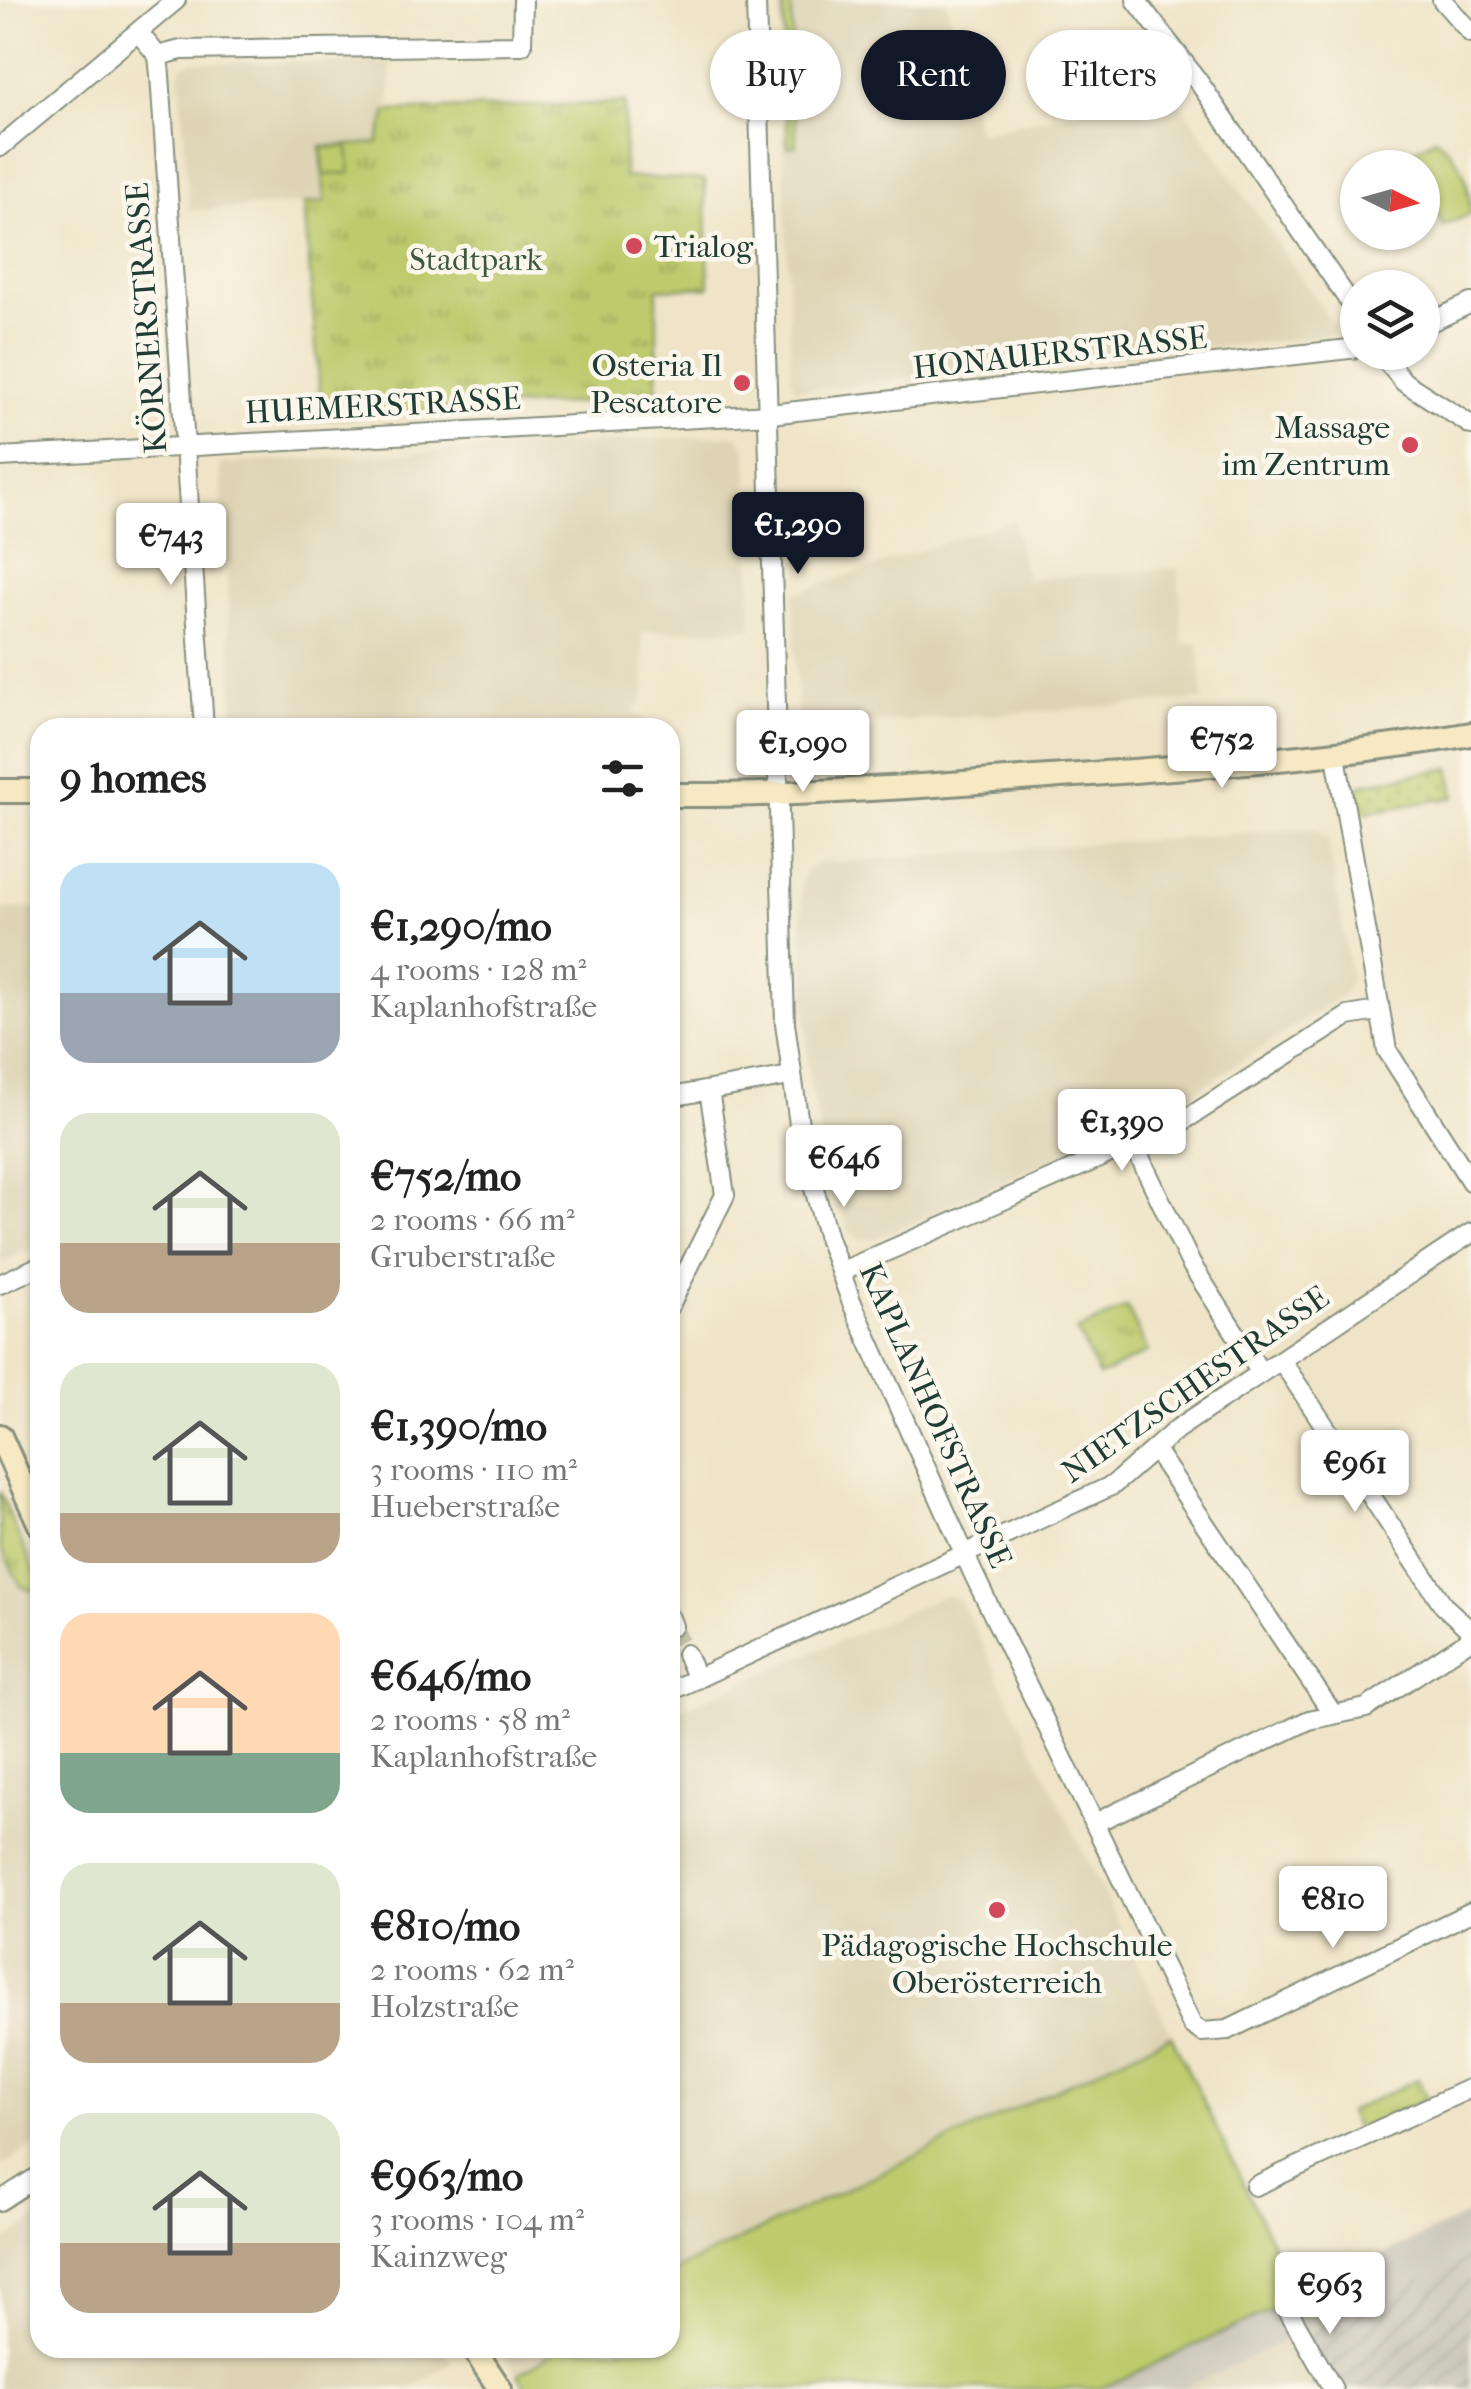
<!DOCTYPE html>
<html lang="en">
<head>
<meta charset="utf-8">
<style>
	:root { --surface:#fff; --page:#f2f2f2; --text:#222; --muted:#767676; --accent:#111827 }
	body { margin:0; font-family:"IM FELL French Canon",serif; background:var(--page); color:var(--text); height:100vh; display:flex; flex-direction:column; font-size:38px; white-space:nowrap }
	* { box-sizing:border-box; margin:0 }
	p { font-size:32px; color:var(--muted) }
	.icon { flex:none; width:55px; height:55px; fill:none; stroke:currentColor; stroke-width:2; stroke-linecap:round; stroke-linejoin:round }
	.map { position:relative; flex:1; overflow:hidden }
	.panel { position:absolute; left:30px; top:718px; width:650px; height:1640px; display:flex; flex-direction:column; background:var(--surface); border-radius:30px; box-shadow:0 2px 8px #0004 }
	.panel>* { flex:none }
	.hud { position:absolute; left:710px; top:30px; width:610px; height:90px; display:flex; gap:20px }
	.needle { width:65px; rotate:95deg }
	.fabs { position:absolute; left:1340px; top:150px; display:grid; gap:20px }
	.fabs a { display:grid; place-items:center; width:100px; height:100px; border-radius:50%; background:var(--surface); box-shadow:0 2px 8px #0004; font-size:50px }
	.price { position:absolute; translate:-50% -85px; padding:0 22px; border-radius:10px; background:#fff; color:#222; font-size:32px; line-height:65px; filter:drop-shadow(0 2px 5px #0008) }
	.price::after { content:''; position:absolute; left:50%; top:60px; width:30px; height:22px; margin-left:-15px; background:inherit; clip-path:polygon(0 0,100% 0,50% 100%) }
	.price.active { background:var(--accent); color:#fff }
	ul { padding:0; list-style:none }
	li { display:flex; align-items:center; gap:30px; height:250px; padding:0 30px }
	li span { display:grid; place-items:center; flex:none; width:280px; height:200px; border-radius:30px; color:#555 }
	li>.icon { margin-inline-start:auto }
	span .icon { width:120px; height:120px; fill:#fffc; stroke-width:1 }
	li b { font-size:42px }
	h2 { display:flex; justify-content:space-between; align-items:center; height:120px; padding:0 30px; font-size:42px }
	.chip { padding:0 35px; border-radius:45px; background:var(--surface); box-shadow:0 2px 8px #0004; font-size:35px; line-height:90px }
	.chip.active { background:var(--accent); color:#fff }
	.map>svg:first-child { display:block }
	.built { fill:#ded4b5 }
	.industrial { fill:url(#industrial-furrows) }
	.railway { fill:#c8c4b8 }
	.grass { fill:url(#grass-dots); stroke:#6e8450; stroke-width:2.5 }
	.park { fill:url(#park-tufts); stroke:#6e8450; stroke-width:2.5 }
	.garden { fill:#becb6d; stroke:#6e8450; stroke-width:2.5 }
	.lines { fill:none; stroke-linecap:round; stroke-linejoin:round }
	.street-tunnel { stroke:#c5c3aa; stroke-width:18; stroke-dasharray:18 9; stroke-linecap:butt }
	.street-casing { stroke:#87907e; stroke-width:22 }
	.secondary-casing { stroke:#87907e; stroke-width:28 }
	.street { stroke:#fff; stroke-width:18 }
	.secondary { stroke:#f6e9c3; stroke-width:22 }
	.poi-dot { fill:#d1495b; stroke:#fbf7ec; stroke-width:4 }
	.labels { text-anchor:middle; stroke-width:9; stroke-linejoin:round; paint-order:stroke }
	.poi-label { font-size:32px; fill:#1f3d34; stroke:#fbf7ec; text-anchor:end }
	.park-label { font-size:32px; fill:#3f593f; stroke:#fbf7ec }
	.street-label { font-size:32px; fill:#1f3d34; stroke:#fbf7ec }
</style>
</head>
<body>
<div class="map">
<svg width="1471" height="2389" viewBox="0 0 1471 2389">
	<defs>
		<pattern id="industrial-furrows" width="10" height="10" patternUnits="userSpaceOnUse" patternTransform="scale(2.5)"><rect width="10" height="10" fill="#c8c4b8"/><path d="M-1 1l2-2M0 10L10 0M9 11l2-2" fill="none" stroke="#aba99f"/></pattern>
		<pattern id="grass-dots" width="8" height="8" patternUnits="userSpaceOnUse" patternTransform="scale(2.5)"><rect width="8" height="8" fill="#becb6d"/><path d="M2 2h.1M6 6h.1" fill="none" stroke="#9aa65a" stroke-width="1.8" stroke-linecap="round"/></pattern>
		<pattern id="park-tufts" width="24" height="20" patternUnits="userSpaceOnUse" patternTransform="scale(2.5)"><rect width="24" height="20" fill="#becb6d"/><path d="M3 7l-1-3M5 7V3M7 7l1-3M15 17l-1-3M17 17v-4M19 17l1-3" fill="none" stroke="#9aa65a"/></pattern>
	</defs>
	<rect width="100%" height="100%" fill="#fbf7ec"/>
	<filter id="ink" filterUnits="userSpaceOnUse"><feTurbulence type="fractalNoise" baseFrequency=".01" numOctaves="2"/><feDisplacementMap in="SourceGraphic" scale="20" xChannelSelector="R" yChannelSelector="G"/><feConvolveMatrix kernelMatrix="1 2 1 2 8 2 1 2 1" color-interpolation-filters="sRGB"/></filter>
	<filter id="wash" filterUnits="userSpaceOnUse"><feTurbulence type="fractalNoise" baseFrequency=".0048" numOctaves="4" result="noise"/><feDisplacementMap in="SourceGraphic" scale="40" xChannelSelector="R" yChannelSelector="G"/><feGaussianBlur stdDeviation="2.25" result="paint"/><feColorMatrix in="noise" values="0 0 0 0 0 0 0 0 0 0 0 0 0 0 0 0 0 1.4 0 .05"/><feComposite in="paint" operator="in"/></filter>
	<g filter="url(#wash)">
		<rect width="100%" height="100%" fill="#efe4c7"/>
		<path class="built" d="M779,0H946L978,133L1171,89L1337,330L1333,335L796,390L791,381Z
			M192,62L391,63L390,105L381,124L379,143L325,202L189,211L180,75L182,66Z
			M736,435L747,448L752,628L642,632L645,695L634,713L654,727H235L220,464Z
			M1013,519L1026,579L1178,568L1183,644L1199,643L1203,700L810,727L798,721L793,594Z
			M1315,828L1328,840L1351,977L1344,994L1175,1104L876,1239H859L850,1233L830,1183L808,1074L801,881L805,871L818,863Z
			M40,907V1245L0,1263V909Z
			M0,1492L40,1586V2142L0,2167Z
			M947,1594L962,1602L1299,2298L1100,2389H527L500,2348H670V1714Z
			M39,2218L40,2348H442L452,2362L410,2389H0V2244Z
			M1289,2341L1309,2389H1177Z"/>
		<path class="industrial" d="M1471,2255V2389H1312L1289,2341Z"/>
		<path class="railway" d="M1471,2213V2255L1454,2264L1181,2389H1100Z"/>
		<path class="grass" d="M1450,768L1455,797L1357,814L1355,796L1362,784Z"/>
		<path class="park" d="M625,103L624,177L705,180L709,287L657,289V398L322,418L304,204L325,202L321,147L378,143L387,111Z
			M1127,1307L1148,1352L1099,1376L1077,1331Z
			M0,1492L40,1585L33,1591L21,1586L0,1546Z
			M1418,2079L1427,2098L1357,2131L1348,2112Z"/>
		<path class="garden" d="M783,0H791L796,146L788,147Z
			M1435,138C1466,161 1467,180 1471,214L1443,226L1423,185L1422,168L1384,167Z
			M348,146L350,173L324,175L322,148Z
			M1171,2035L1299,2298L1100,2389H527L518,2375L560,2348H670V2275L682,2267Z"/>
	</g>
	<g filter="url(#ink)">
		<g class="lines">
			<path class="street-tunnel" d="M673,1626L686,1654"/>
			<g class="street-casing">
				<path id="street" d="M756,0L785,1023L802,1146L828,1238L852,1303L973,1573L1192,2025L1202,2032L1228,2030L1471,1912
					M1136,0L1198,81L1358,314
					M1442,0L1471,33
					M138,32L158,56L160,75L204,728
					M158,56L181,50L522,45L523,0
					M0,147L176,0
					M1422,326L1471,303
					M1379,352L1404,382L1471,425
					M0,457L770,414L1358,348
					M1336,756L1387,1050L1471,1182
					M670,1097L790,1076
					M1133,1143L1191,1264L1261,1373
					M840,1272L1183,1121L1348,1016L1378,1011
					M0,1284L40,1266
					M670,1305L725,1195L709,1090
					M1281,1360L1444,1606L1471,1631
					M1155,1450L1333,1714
					M670,1618L673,1626
					M686,1654L697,1679
					M670,1691L1113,1485L1177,1429L1471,1233
					M1095,1823L1309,1720L1366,1708L1471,1639
					M1255,2186L1471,2088
					M0,2201L40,2175
					M1288,2310L1333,2389"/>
			</g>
			<g class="secondary-casing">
				<path id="secondary" d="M0,791H40
					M670,795C797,796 922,786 1049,777C1190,767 1331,758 1471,734
					M0,1436L40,1525
					M473,2348L500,2389"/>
			</g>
			<use href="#street" class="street"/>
			<use href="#secondary" class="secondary"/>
		</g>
	</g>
	<g class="poi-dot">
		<circle cx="634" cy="246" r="10"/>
		<circle cx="742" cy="383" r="10"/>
		<circle cx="1410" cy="445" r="10"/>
		<circle cx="997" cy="1910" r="10"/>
	</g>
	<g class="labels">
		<g class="poi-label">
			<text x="654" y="257" text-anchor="start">Trialog</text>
			<text x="722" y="376">Osteria Il<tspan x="722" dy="37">Pescatore</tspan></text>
			<text x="1390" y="438">Massage<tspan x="1390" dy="37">im Zentrum</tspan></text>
			<text x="997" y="1956" text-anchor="middle">Pädagogische Hochschule<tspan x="997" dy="37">Oberösterreich</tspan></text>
		</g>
		<g class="park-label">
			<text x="476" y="270">Stadtpark</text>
		</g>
		<g class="street-label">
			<text transform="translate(146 318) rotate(-94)" y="11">KÖRNERSTRASSE</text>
			<text transform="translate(1060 352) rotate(-6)" y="11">HONAUERSTRASSE</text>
			<text transform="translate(383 405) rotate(-3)" y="11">HUEMERSTRASSE</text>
			<text transform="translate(1195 1384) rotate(-35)" y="11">NIETZSCHESTRASSE</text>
			<text transform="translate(936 1415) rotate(66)" y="11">KAPLANHOFSTRASSE</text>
		</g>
	</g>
</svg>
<div class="fabs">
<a><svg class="needle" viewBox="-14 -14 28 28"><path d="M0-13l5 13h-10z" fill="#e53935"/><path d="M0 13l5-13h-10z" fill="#767676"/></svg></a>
<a><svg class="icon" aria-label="layers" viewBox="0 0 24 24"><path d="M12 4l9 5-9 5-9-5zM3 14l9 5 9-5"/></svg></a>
</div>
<b class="price active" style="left:798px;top:577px">€1,290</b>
<b class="price" style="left:171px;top:588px">€743</b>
<b class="price" style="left:1222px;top:791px">€752</b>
<b class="price" style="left:803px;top:795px">€1,090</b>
<b class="price" style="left:1122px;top:1174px">€1,390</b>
<b class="price" style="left:844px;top:1210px">€646</b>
<b class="price" style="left:1355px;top:1515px">€961</b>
<b class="price" style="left:1333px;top:1951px">€810</b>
<b class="price" style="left:1330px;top:2337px">€963</b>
<div class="hud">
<a class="chip">Buy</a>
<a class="chip active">Rent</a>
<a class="chip">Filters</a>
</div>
<section class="panel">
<h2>9 homes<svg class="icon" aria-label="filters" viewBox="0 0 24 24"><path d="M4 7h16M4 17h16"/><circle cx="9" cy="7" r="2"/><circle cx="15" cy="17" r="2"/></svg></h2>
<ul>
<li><span style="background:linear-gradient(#bfe0f5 65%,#9aa5b1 0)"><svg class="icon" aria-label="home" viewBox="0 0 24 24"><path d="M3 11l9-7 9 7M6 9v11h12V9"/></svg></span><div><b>€1,290/mo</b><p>4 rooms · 128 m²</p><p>Kaplanhofstraße</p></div></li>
<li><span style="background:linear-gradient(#dfe7d0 65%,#b9a48a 0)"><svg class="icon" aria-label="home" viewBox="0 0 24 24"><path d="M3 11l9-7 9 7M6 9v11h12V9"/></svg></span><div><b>€752/mo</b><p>2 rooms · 66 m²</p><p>Gruberstraße</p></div></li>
<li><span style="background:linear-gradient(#dfe7d0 75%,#b9a48a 0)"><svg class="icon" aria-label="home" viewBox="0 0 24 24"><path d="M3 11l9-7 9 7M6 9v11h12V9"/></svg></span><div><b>€1,390/mo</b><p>3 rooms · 110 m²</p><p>Hueberstraße</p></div></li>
<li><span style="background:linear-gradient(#ffd9b3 70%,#7fa58c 0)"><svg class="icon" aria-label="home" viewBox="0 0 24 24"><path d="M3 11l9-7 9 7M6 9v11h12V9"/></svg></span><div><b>€646/mo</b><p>2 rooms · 58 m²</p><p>Kaplanhofstraße</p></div></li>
<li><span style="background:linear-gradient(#dfe7d0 70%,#b9a48a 0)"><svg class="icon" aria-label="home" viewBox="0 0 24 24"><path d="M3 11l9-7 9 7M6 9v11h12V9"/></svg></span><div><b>€810/mo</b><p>2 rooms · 62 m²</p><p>Holzstraße</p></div></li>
<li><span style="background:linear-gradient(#dfe7d0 65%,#b9a48a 0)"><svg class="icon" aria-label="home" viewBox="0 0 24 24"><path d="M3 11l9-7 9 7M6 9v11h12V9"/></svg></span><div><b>€963/mo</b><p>3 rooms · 104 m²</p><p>Kainzweg</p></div></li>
</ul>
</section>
</div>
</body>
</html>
